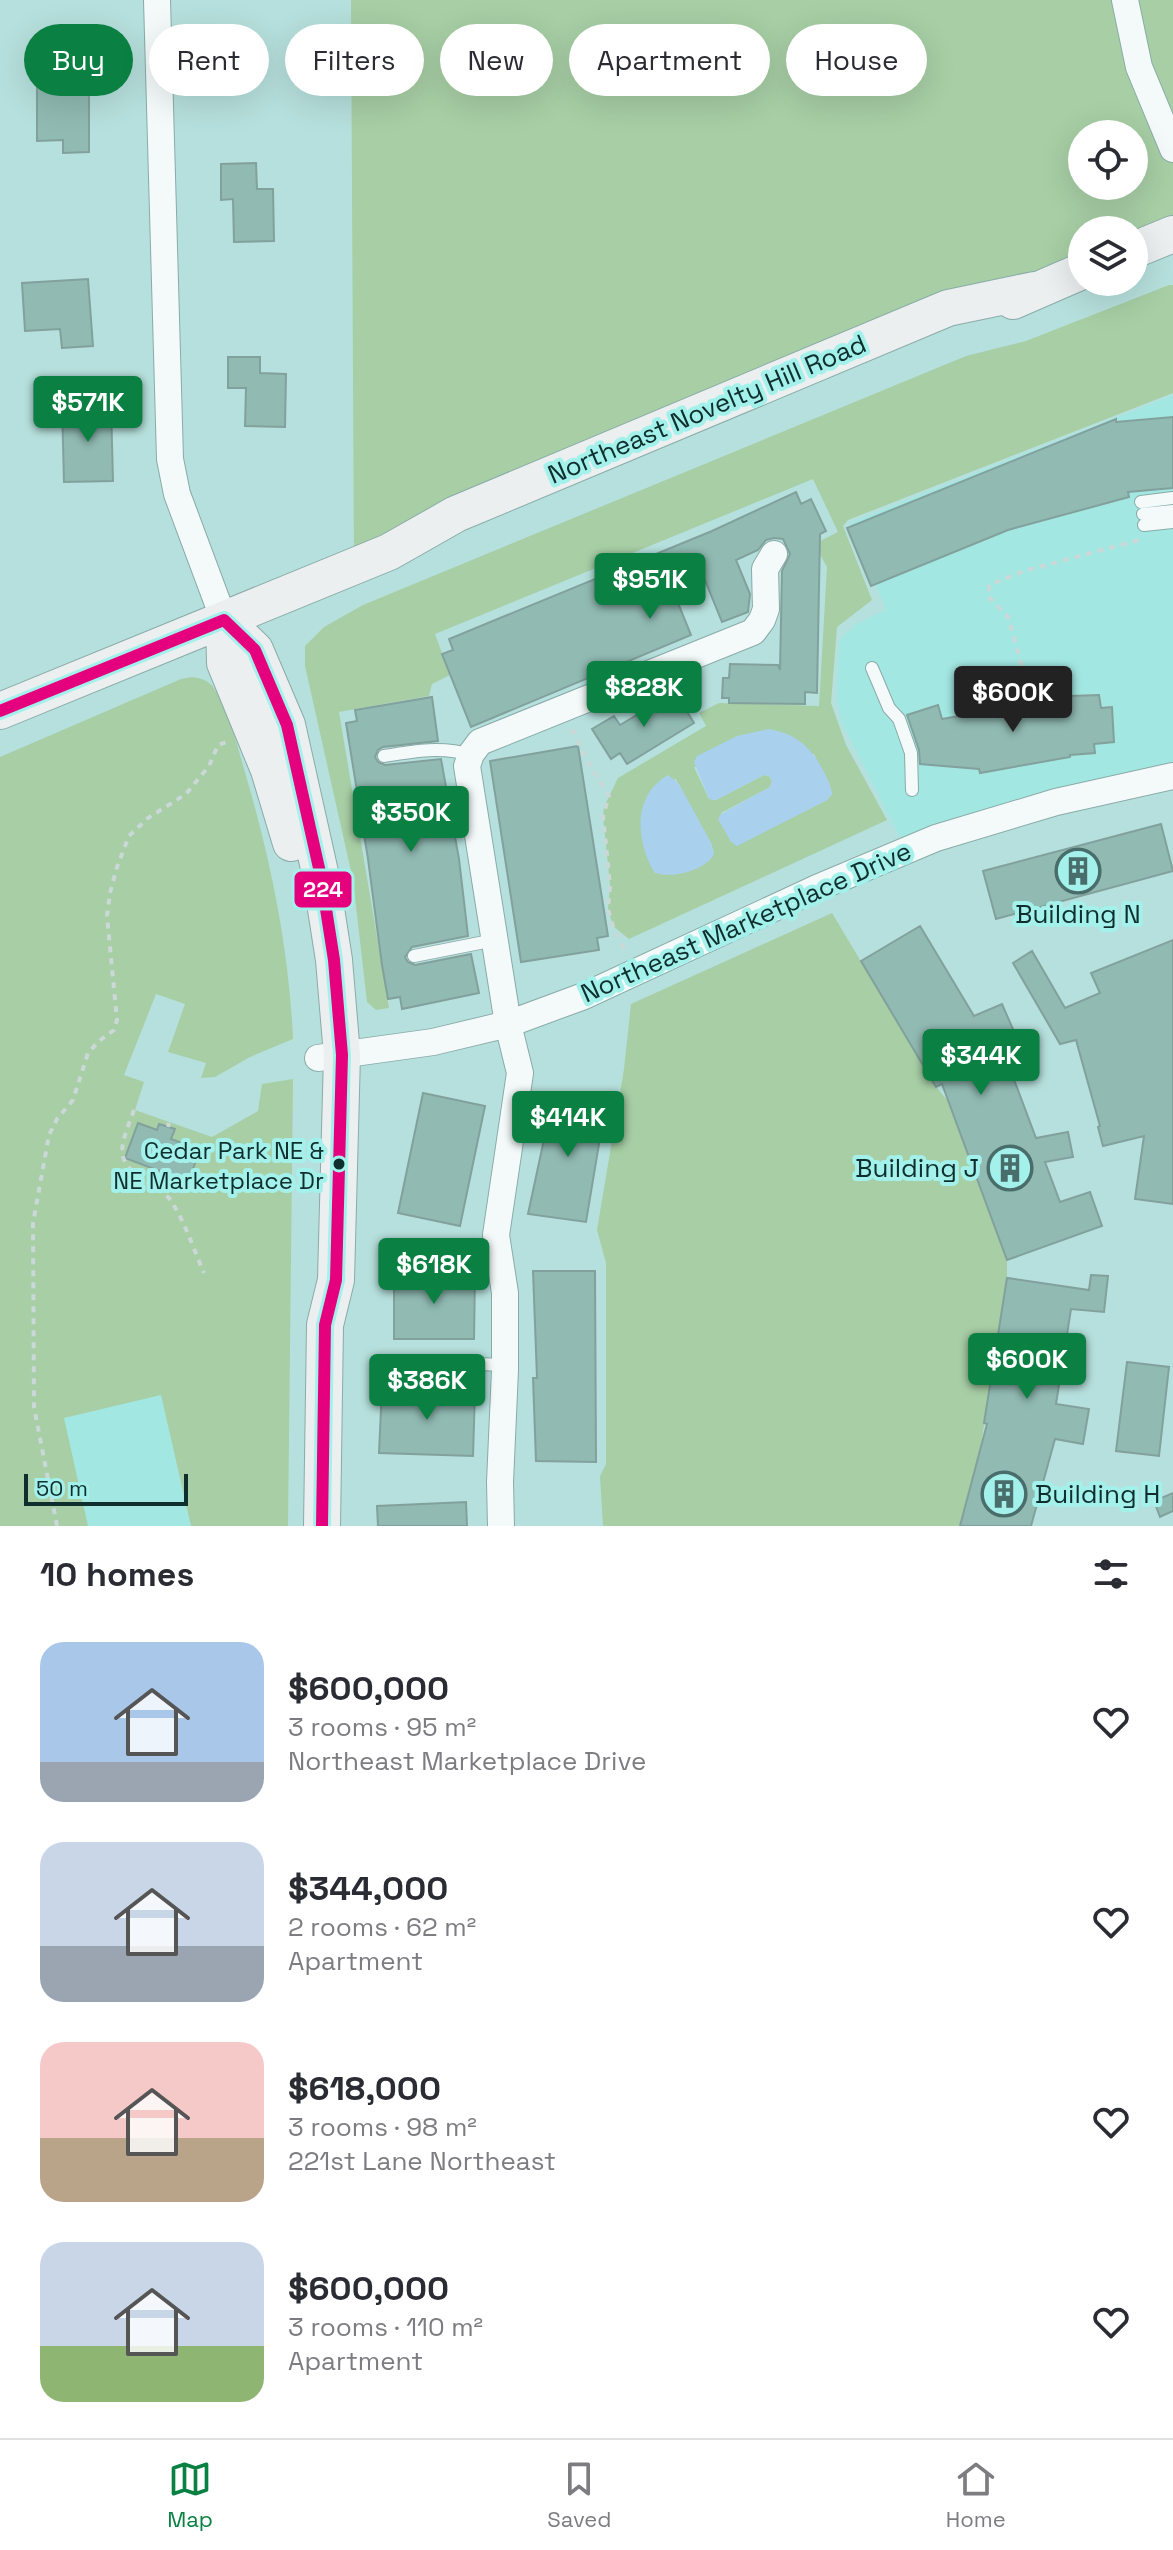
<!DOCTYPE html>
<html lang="en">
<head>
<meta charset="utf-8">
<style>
	:root { --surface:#fff; --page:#f2f2f3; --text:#2b2b33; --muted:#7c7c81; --line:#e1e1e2; --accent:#0b8043 }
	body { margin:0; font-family:"Space Grotesk",sans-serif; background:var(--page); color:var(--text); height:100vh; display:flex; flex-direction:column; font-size:30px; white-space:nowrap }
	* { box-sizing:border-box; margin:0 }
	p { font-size:26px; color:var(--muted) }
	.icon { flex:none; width:44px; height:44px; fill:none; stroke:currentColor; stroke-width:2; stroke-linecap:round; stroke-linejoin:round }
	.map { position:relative; height:1526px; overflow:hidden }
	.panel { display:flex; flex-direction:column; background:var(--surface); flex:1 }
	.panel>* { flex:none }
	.guide { position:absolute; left:24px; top:24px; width:1126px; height:72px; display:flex; gap:16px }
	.controls { position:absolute; left:1068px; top:120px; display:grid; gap:16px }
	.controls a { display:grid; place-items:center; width:80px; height:80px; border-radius:50%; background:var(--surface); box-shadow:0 8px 32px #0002; font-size:40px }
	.scale { position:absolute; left:24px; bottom:20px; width:164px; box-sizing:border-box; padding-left:8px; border:4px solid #0e2f2d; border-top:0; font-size:22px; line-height:28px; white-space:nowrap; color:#0e2f2d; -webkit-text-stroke:6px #a4f1ec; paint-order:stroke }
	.price { position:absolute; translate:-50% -68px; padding:0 18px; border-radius:8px; background:var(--accent); color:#fff; font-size:26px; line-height:52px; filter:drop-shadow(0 2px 4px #0008) }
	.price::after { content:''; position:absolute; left:50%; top:48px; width:24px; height:18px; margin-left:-12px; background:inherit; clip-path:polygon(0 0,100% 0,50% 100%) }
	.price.current { background:#222; color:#fff }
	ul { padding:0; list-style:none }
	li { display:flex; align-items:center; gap:24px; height:200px; padding:0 40px }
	li span { display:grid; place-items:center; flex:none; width:224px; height:160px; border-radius:24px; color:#555 }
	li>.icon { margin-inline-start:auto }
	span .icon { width:96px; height:96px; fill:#fffc; stroke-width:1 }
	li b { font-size:34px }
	h2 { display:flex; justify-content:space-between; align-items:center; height:96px; padding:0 40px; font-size:34px }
	.chip { padding:0 28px; border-radius:36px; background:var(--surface); box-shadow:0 8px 32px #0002; font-size:28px; line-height:72px }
	.chip.current { background:var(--accent); color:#fff }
	.tab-bar { display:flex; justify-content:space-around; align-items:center; height:112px; border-top:2px solid var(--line); background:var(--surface); font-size:22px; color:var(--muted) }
	.tab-bar a { display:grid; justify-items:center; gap:4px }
	.tab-bar .current { color:var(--accent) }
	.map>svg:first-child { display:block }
	.built { fill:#a3e7e2 }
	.green { fill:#a7cea5; fill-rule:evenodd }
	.water { fill:#a9d1ee }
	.building { fill:#90bab2; stroke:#82a19c; stroke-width:2 }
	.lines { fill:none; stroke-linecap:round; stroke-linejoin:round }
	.lane-casing { stroke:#89aba8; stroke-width:14 }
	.street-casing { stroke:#89aba8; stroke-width:28 }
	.secondary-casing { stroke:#89aba8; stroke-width:38 }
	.path { stroke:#cad8d7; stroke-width:4; stroke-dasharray:6 6; stroke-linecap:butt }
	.lane { stroke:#f4fafa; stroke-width:12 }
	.street { stroke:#f4fafa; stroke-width:26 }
	.secondary { stroke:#ebefef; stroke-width:36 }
	.bus-1-casing { stroke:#a4f1ec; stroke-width:18 }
	.bus-1 { stroke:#e5007d; stroke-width:12 }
	.bus-dot { fill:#0e2f2d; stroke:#a4f1ec; stroke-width:3 }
	.labels { text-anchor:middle; stroke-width:8; stroke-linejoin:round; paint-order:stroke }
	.bus-label { font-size:24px; fill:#0e2f2d; stroke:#a4f1ec; text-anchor:end }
	.street-label { font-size:26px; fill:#0e2f2d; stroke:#a4f1ec }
	.poi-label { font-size:26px; fill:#0e2f2d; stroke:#a4f1ec }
	.line-badge { stroke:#a4f1ec; stroke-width:3 }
	.badge-label { font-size:22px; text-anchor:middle; font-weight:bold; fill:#fff }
</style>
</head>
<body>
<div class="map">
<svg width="1173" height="1526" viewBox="0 0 1173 1526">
	<rect width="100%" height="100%" fill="#b6e0dd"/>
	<path class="built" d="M1173,395V776L906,850L842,723L837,701L839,644L842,637L855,625L886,609L850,523Z
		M161,1395L191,1526H88L63,1417Z"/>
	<path class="green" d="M351,0H1173V234L1134,250V230H1082V271L354,566ZM1082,134H1134V186H1082Z
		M1169,285H1173V393L848,520L843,526L872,600L837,627L831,703L846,745L887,820L629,939L613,926L608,909L610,885L603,816L604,807L618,778L706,726L699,713L719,703L819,706L827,567L814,544L838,532L813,479L435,634L450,675L432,684L429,696L339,712L389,1008L376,1010L367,1002L353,880L305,666V646L324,627L363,605L966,356L1026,341ZM814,754L832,794L827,800L737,845L721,813L770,787L772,781L769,776L764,775L716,800L709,799L694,767ZM675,778L711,843L714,853C697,862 673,880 654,872Z
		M192,677C200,678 208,680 213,687C228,708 235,738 242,762C269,852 289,945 293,1039L250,1057L215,1077L201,1078L206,1063L168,1052L185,1004L156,994L124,1075L144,1082L135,1110L212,1137L258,1111L262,1084L293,1079L288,1526H191L161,1395L64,1418L88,1526H0V757L181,679Z
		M832,913L936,1087L948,1101L1007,1260V1278L981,1445L960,1526H603L600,1476L606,1464V1263L597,1230L624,1069L631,1004Z"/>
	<path class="water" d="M769,729C796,734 810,746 823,770C827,778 831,785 832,794L827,800L737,846L731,842L718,819L721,814L770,787L772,781L769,776L764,775L716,800L709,799L694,762L697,756L737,736Z
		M668,775L679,784L711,843L714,854C706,870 671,880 654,872C636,840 632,796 668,775Z"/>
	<path class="building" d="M37,79H89V152L63,153V140L37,141Z
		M256,163L257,189H273L274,241L234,242L233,199L221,200V164Z
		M88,279L93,346L62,348L60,329L25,331L22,283Z
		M228,357H260V373L286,374L285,427L245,426L246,388H228Z
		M111,405L113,481L64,482L62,406Z
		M1173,417V488L1128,492L1129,497L1008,530L871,586L847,528L1116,419V422Z
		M796,492L801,504L811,499L826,531L820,534L817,693L805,692V704L729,703V698H722L723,678H729L730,664L778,665L780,670L782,571L790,554L783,539L774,538L766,540L758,550L736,560L750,594L748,612L722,622L698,563L667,576L691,635L471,727L442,654L453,650L449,639L712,531Z
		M675,692L694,723L627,764L620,753L611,759L592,729L614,716L620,725Z
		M1099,695L1101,708L1112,707L1114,742L1094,744L1095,753L1070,755V757L980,773L979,769L920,764L919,750L907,715L938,705L942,719L1069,696Z
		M432,697L438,741L383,747L378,750L375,757L378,762L385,765L441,759L459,859L468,936L412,947L405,957L408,962L415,965L471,954L479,993L402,1009L400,997L388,999L382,965L368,859L346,723L357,721L355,710Z
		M578,746L608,936L597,938L599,950L521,962L490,761Z
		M1161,824L1173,871L996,919L983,871Z
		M920,926L974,1016L1002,1004L1016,1036L991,1045L1011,1078L1013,1077L1036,1138L1068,1132L1073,1157L1045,1162L1060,1202L1090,1192L1102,1226L1007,1260L942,1084L936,1087L861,961Z
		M1173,940V1204L1135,1199L1144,1136L1103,1146L1098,1127L1100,1126L1076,1040L1060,1044L1013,963L1032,951L1065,1008L1100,993L1091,973Z
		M423,1093L485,1106L460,1226L398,1213Z
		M554,1093L606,1102L586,1222L528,1214Z
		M138,1123L157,1130L159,1124L175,1129L171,1139L200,1150L188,1182L125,1158Z
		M533,1271H595L596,1462L536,1461L533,1378H537Z
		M394,1273H475L474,1339H394Z
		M1091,1275L1108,1276L1104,1312L1071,1309L1056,1404L1089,1409L1083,1444L1055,1439L1031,1526H960L987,1424L984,1423L1007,1278L1089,1290Z
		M1127,1362L1169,1367L1159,1456L1116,1451Z
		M382,1387L475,1390L473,1456L379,1453Z
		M1173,1493V1511L1160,1517L1154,1501Z
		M466,1502L467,1526H378L377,1506Z"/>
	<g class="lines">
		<g class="lane-casing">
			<path id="lane" d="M1141,502L1173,498
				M1143,514L1173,511
				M1144,525L1173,522
				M872,668L889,708L899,719L911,753L912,790
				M384,756C414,751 442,746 471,755
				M414,956L495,940
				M392,1361L505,1365"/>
		</g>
		<g class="street-casing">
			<path id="street" d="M157,0L170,459L177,494L224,620
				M1125,0L1139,67L1173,149
				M318,1058L433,1042L508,1024L584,996L817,888L936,838L1056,802L1173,776
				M501,1526L500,1482L505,1370V1293L496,1235L520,1073L508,1024L467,766L471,754L480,742L753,632L762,620L766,609L765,569L774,554"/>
		</g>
		<g class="secondary-casing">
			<path id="secondary" d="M1134,250L1173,234
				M1013,301L1082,271
				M224,620L255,650L287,725L321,877L334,960L342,1055L336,1280L325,1325L322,1526
				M224,620L225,663L269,770L291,843
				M0,711L389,552L456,514L948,308L1034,290"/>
		</g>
		<path class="path" d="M1025,677L1008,617L989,597V585L1024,571L1139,540
			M572,729L586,759L609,796L603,816L610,885L608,909L613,926L624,949
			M134,1110C118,1153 113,1161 154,1187C161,1192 169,1196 173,1204C186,1225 194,1250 204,1273
			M168,1127L169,1123
			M57,1526L34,1407L33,1223L49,1135L57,1119L73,1100L88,1053L99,1041L114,1030L117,1020L107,916L110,893L117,867L129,836L148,818L186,794L209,766L218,745L229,741"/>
		<use href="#lane" class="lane"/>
		<use href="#street" class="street"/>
		<use href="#secondary" class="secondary"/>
		<g class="bus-1-casing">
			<path id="bus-1" d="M224,620L255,650L287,725L321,877L334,960L342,1055L336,1280L325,1325L322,1526
				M0,711L224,620"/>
		</g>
		<use href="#bus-1" class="bus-1"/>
	</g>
	<defs>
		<g id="building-ring" transform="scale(2.3)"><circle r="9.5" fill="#a4f1ec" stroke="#496d6b" stroke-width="1.5"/><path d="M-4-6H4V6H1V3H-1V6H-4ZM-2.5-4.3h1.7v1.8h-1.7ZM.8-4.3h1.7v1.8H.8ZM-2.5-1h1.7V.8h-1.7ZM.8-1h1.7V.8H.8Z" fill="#496d6b"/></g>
	</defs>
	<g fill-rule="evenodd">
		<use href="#building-ring" x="1078" y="871"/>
		<use href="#building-ring" x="1010" y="1168"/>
		<use href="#building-ring" x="1004" y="1494"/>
	</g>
	<circle class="bus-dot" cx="339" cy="1164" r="7"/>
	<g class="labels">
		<g class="bus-label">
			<text x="324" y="1159">Cedar Park NE &amp;<tspan x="324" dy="30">NE Marketplace Dr</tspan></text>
		</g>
		<g class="street-label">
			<text transform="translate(707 409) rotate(-23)" y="9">Northeast Novelty Hill Road</text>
			<text transform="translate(746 922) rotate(-24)" y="9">Northeast Marketplace Drive</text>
		</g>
		<g class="poi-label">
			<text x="1078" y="923">Building N</text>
			<text x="979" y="1177" text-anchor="end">Building J</text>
			<text x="1035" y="1503" text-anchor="start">Building H</text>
		</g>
	</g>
	<rect class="line-badge" x="293" y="870" width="60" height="39" rx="8" fill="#e5007d"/>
	<g class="badge-label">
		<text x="323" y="897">224</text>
	</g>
</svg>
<div class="controls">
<a><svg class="icon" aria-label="locate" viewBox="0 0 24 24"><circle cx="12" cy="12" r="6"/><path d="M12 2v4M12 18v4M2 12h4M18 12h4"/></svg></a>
<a><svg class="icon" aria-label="layers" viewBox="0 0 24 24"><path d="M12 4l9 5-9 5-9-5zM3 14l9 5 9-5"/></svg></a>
</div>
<div class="scale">50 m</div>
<b class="price" style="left:88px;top:444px">$571K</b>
<b class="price" style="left:650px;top:621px">$951K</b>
<b class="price" style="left:644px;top:729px">$828K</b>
<b class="price current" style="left:1013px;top:734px">$600K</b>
<b class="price" style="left:411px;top:854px">$350K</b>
<b class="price" style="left:981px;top:1097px">$344K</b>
<b class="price" style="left:568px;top:1159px">$414K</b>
<b class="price" style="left:434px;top:1306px">$618K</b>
<b class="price" style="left:1027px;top:1401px">$600K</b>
<b class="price" style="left:427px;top:1422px">$386K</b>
<div class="guide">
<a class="chip current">Buy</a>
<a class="chip">Rent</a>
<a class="chip">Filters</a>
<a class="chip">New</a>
<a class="chip">Apartment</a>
<a class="chip">House</a>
</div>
</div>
<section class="panel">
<h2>10 homes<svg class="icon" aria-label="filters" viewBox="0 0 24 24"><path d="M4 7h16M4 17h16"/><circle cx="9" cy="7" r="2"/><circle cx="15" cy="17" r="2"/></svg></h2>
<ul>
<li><span style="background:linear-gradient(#a9c7e8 75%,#9aa5b1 0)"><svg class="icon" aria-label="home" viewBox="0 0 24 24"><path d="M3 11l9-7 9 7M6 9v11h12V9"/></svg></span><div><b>$600,000</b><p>3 rooms · 95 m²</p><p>Northeast Marketplace Drive</p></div><svg class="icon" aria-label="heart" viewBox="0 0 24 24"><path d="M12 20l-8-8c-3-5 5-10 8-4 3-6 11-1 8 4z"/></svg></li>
<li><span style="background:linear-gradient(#c9d6e8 65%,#9aa5b1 0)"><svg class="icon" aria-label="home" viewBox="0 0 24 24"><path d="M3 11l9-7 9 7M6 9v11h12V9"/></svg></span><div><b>$344,000</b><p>2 rooms · 62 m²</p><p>Apartment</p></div><svg class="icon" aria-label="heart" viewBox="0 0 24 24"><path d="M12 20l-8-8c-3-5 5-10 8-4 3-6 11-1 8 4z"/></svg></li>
<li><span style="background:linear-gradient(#f6c9c9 60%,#b9a48a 0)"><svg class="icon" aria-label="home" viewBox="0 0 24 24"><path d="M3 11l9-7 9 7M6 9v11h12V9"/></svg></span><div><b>$618,000</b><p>3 rooms · 98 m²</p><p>221st Lane Northeast</p></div><svg class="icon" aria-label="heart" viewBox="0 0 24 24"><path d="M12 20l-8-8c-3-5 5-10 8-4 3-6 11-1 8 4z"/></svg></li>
<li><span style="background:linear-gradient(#c9d6e8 65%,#8fb573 0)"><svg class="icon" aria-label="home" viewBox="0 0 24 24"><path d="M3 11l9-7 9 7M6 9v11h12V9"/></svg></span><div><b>$600,000</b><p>3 rooms · 110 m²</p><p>Apartment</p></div><svg class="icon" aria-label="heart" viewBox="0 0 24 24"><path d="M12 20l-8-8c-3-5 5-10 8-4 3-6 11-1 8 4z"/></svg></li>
</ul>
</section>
<nav class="tab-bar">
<a class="current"><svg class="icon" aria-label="map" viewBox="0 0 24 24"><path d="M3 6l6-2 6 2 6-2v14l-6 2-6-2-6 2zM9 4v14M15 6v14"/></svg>Map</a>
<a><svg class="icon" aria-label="saved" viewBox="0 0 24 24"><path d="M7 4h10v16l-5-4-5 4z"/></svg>Saved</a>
<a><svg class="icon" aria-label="home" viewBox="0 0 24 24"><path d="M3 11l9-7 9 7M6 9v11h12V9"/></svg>Home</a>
</nav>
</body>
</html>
